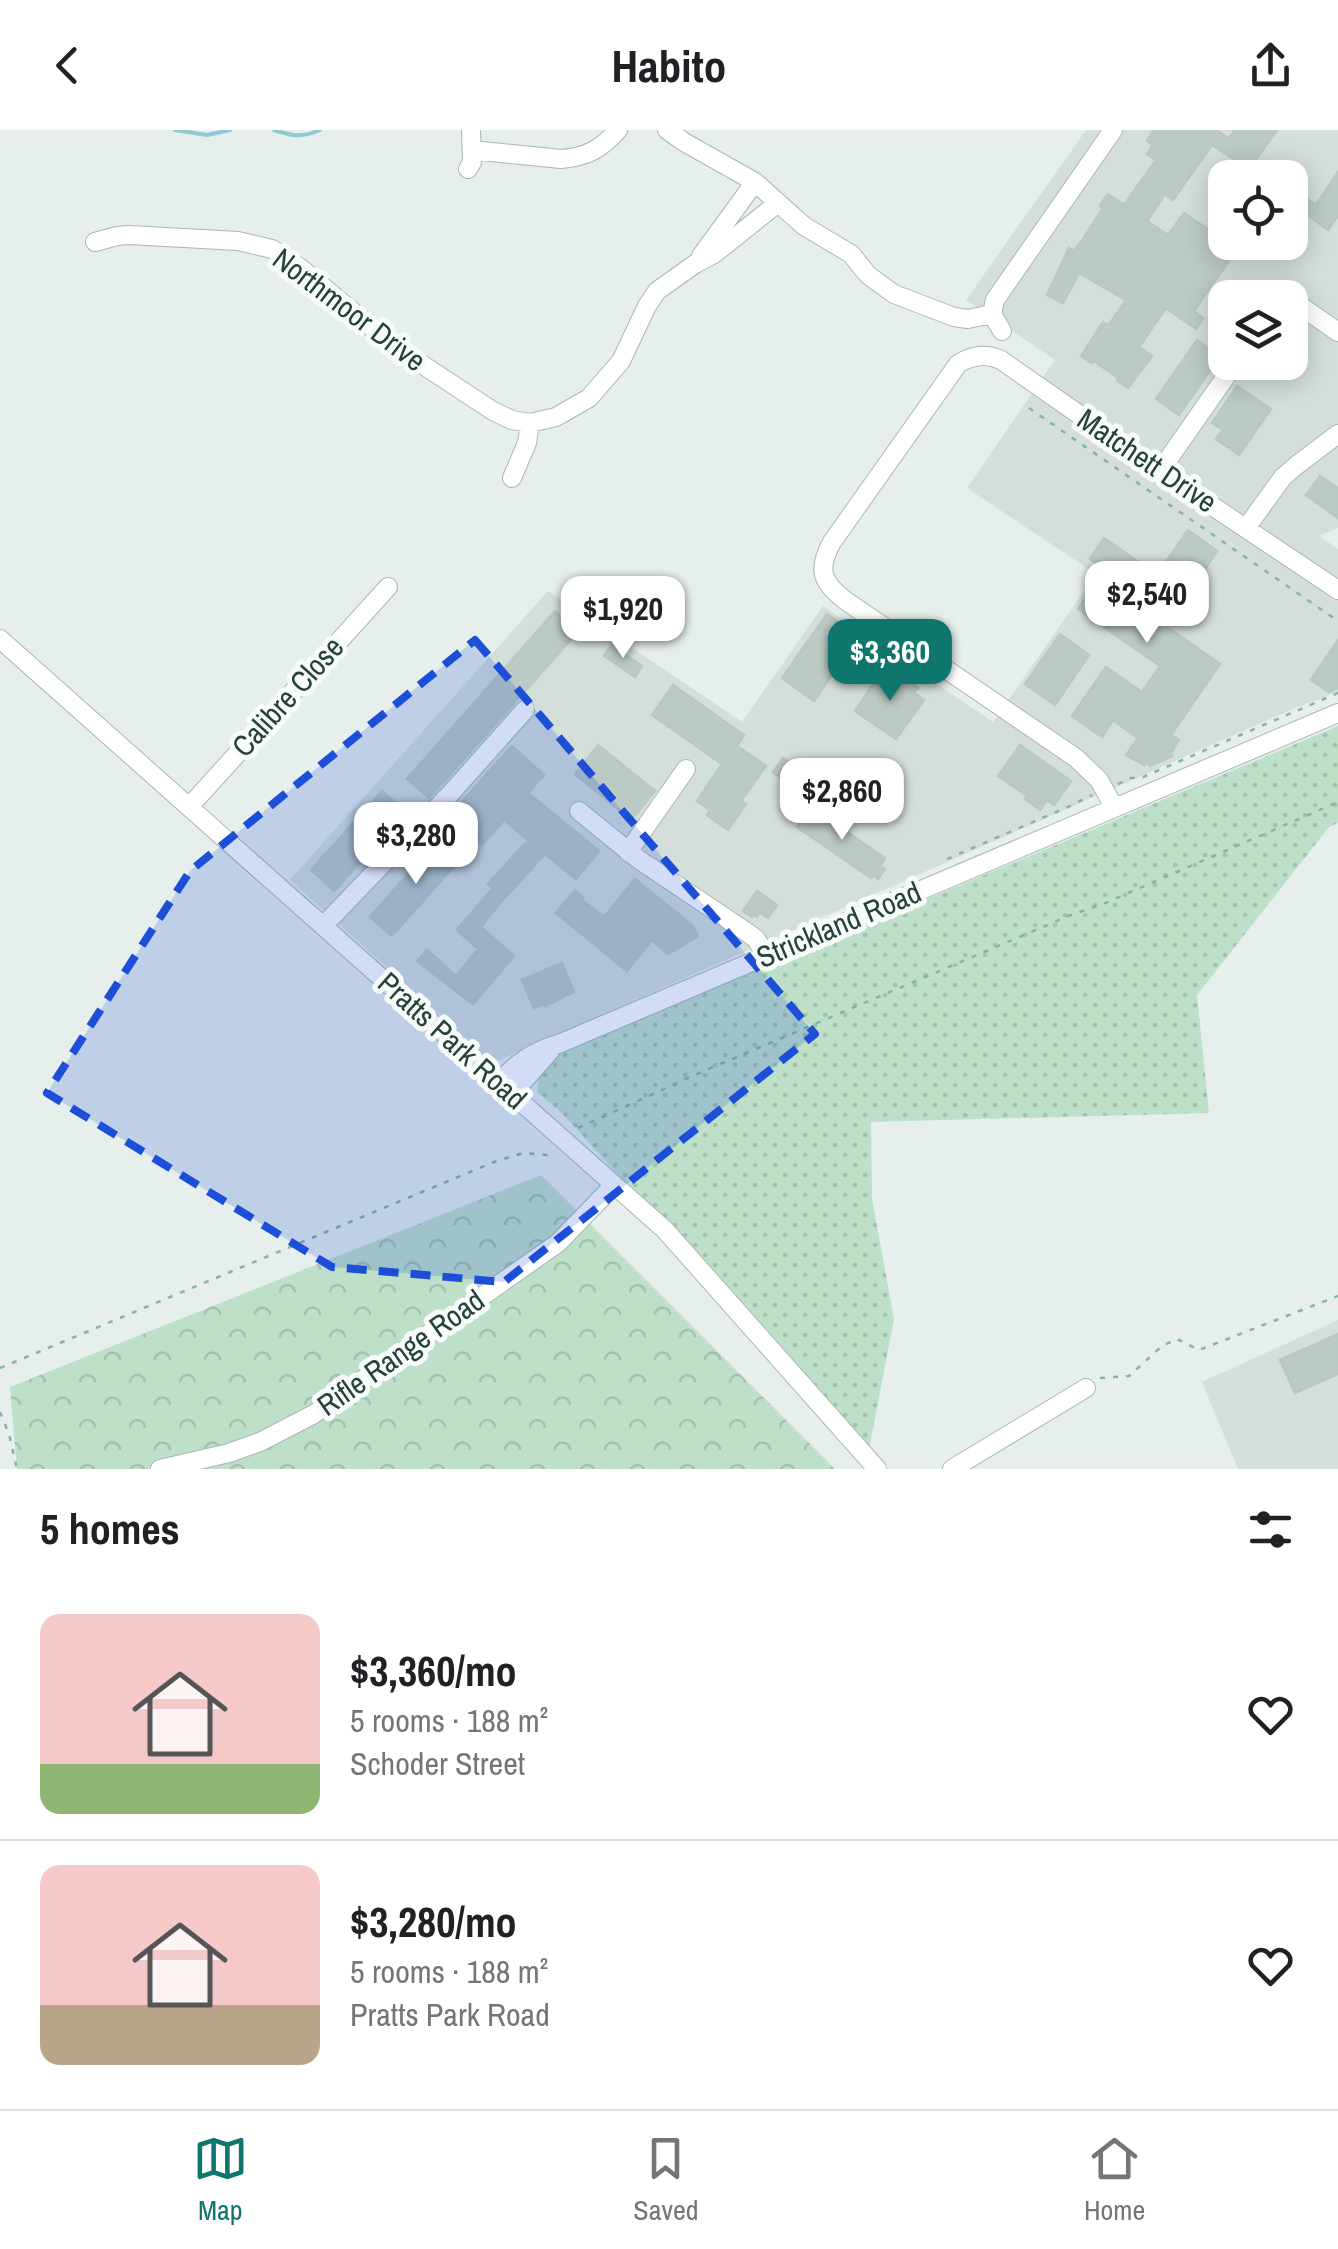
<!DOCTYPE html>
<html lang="en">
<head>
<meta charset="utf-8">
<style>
	:root { --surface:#fff; --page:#f6f6f6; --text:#202124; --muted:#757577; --line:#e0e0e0; --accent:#0f766e }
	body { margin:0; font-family:"Archivo Narrow",sans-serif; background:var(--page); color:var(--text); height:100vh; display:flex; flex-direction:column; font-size:38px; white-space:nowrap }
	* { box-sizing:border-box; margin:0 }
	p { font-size:32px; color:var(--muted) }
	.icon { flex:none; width:55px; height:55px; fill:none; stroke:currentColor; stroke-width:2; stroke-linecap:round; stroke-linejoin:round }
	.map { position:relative; height:1339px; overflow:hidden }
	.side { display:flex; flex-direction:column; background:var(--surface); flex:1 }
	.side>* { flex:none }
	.controls { position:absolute; left:1208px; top:30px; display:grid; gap:20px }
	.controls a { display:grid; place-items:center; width:100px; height:100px; border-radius:20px; background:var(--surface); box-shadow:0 5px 25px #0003; font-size:50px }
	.price { position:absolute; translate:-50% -85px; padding:0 22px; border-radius:20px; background:#fff; color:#222; font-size:32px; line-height:65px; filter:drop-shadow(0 2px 5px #0008) }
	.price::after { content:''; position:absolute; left:50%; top:60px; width:30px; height:22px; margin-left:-15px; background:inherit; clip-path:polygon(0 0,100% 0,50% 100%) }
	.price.current { background:var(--accent); color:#fff }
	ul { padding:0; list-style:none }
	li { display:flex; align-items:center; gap:30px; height:250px; padding:0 40px }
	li+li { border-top:2px solid var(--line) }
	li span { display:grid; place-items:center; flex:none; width:280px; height:200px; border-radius:20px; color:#555 }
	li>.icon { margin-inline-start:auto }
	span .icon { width:120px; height:120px; fill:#fffc; stroke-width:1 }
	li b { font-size:42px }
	h2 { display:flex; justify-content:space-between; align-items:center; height:120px; padding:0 40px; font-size:42px }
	header { display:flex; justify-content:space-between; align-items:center; height:130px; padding:0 40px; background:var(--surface); font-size:45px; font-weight:800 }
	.menu { display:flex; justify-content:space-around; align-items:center; height:140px; border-top:2px solid var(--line); background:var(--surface); font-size:28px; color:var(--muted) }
	.menu a { display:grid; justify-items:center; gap:5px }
	.menu .current { color:var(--accent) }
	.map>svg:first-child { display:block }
	.built { fill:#d4dfda; fill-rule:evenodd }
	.grass { fill:url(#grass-dots) }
	.forest { fill:url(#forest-crowns) }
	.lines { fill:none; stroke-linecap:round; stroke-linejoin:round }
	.stream { stroke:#8ec9d4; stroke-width:4 }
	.building { fill:#bbcac4; stroke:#b8c9c2; stroke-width:2.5 }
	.minor-casing { stroke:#a8b8b2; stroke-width:20 }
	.path { stroke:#86b3a5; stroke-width:2.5; stroke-dasharray:5 8; stroke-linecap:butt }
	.minor { stroke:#fff; stroke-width:18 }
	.marked { fill:#1d4ed8; fill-opacity:0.2; stroke:#1d4ed8; stroke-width:8; stroke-dasharray:20 12; stroke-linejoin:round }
	.labels { text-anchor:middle; stroke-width:10; stroke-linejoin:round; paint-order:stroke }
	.street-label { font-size:30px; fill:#24423a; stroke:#f7fbf9 }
</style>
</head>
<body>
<header><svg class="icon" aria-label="back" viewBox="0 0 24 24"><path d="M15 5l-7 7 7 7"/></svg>Habito<svg class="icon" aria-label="share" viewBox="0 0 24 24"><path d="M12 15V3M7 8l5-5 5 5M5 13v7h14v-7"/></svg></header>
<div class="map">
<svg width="1338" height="1339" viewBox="0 0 1338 1339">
	<defs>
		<pattern id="grass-dots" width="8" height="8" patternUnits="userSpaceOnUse" patternTransform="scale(2.5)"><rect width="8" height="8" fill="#bfe0c8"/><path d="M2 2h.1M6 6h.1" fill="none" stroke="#a4c1ad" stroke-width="1.8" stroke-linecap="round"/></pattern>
		<pattern id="forest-crowns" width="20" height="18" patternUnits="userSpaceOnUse" patternTransform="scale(2.5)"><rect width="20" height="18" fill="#bfe0c8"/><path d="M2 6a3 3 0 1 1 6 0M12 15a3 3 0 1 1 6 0" fill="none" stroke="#a4c1ad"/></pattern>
	</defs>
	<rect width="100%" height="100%" fill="#e6efeb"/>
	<path class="built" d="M1086,0H1338V398L1319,406L1338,419V562L1295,578L493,933L290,750L548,461L742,592L823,476L993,592L1096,444L967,358L1055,230L966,170ZM1225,48H1290V112H1225ZM1225,168H1290V232H1225Z
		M1338,1190V1339H1238L1202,1252Z"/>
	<path class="grass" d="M1338,596V693L1329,697L1197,865L1209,983L871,992L872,1069L894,1189L869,1319L560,981L537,962L539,945L557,925Z"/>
	<path class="forest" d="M541,1045L835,1339H17L10,1257Z"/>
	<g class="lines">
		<path class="stream" d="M175,0L207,5L230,0
			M274,0C292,6 302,8 320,0"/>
	</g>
	<path class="building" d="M1154,0H1216L1229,9L1235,0H1277L1249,39L1212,15L1173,70L1165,64L1147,91L1168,105L1184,83L1237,119L1194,181L1203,188L1196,199L1166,178L1139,217L1152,226L1128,258L1117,250L1118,248L1094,231L1092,233L1081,226L1103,192L1108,196L1126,170L1079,143L1063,173L1047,165L1069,118L1074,121L1083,109L1103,78L1100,76L1108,64L1124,75L1156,30L1147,24L1153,15L1147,11Z
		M1338,42V86L1328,100L1290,72V69L1296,61L1316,75Z
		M1197,210L1220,226L1179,285L1156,269Z
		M1237,256L1271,279L1239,325L1216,309L1223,300L1212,293Z
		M1320,346L1338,358V388L1306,365Z
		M1188,400L1217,421L1166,496L1220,534L1171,605L1179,610L1171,623L1172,626L1150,636L1148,633L1144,635L1126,625L1138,608L1113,590L1102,607L1072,586L1106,537L1142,562L1160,536L1078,479L1105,439L1090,429L1104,408L1157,445Z
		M555,481L578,502L429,668L407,649Z
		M827,484L859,506L814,571L782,548Z
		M1060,504L1089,525L1055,575L1025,554Z
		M1338,510V558L1329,562L1311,550Z
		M611,515L642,536L635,547L604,526Z
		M882,541L892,548L896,542L918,558L914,563L924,570L896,609L855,581Z
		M673,555L744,605L737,616L766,636L741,671L746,674L728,700L707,685L710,680L697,671L722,634L652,585Z
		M598,615L655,661L631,690L575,644Z
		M1020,615L1071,651L1054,675L1047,670L1040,680L1025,669L1027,666L998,646Z
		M512,616L544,645L528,663L599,721L576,749L545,724L500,773L481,797L514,826L473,874L417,831L427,820L456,846L478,819L457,800L493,758L488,754L528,710L504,690L482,715L449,686Z
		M783,628L823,655L819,661L826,666L820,675L773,642Z
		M382,661L405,681L394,693L399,697L387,711L383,707L334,761L311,740Z
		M811,677L885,728L880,736L885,739L878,749L873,745L871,748L797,697Z
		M440,708L462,727L392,806L370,787Z
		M635,749L692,795L698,806L668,824L652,810L627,841L556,783L575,760L583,767L581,769L604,787Z
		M757,761L777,775L768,788L760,783L757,787L753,785L752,787L743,781Z
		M562,833L574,862L545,876L544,874L534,878L522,850Z
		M1338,1204V1244L1295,1263L1280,1230Z"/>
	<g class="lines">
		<g class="minor-casing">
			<path id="minor" d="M667,0L684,12L755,52L804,96L851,124L868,145L894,164L954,187L968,189L992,184
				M472,20L561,29C587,27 601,19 618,0
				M468,39L472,32L471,0
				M95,112L117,106L129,105L238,111L272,119L299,137L394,216L493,281L512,290L530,293L556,287L589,268L621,231L647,176L657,161L695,134L714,124L778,73
				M701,126L755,52
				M1290,172L1299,175L1338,202
				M1002,201L992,184L995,170L1113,0
				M1160,341L1236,232
				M512,348L527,313L530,293
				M1246,398L1283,347L1297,335L1338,304
				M0,509L665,1100L877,1339
				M189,677L388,457
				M1114,677L1099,650L1076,628L846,471C821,452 817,439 832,412L958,234C972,225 986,223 1001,230L1160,341L1338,460
				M579,681L638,729L748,803L756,809L766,825
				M628,722L686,639
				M323,796L450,664L525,580
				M498,953C517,932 534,921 561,913L1338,583
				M511,965L551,920
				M160,1339L229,1323L260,1312L314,1284L558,1113L613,1056
				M952,1339L1086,1258"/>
		</g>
		<path class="path" d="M1029,278L1338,491
			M1118,654L1131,648L1143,647L1338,563
			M947,729L1068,677L1092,665
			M578,998L697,944L1071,785L1103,774L1338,672
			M0,1238L494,1032L523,1023L548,1025L553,1020
			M1100,1248L1129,1246L1162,1216L1177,1209L1199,1220L1338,1166
			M0,1282L9,1304L17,1339"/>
		<use href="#minor" class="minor"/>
	</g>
	<path class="marked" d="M475,510L815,904L504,1152L332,1137L47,963L190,741Z"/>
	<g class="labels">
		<g class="street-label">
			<text transform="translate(349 180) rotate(37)" y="10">Northmoor Drive</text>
			<text transform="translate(1147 331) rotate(34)" y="10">Matchett Drive</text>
			<text transform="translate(288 567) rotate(-48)" y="10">Calibre Close</text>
			<text transform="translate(839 795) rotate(-23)" y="10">Strickland Road</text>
			<text transform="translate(452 911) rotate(42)" y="10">Pratts Park Road</text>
			<text transform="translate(401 1223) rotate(-35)" y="10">Rifle Range Road</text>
		</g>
	</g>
</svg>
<div class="controls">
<a><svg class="icon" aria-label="locate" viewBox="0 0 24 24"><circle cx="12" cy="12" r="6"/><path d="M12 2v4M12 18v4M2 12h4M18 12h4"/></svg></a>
<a><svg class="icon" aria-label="layers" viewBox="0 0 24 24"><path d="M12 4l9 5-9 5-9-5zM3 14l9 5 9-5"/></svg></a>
</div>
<b class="price" style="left:1147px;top:516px">$2,540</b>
<b class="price" style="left:623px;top:531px">$1,920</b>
<b class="price current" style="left:890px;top:574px">$3,360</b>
<b class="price" style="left:842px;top:713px">$2,860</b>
<b class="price" style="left:416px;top:757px">$3,280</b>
</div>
<section class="side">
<h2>5 homes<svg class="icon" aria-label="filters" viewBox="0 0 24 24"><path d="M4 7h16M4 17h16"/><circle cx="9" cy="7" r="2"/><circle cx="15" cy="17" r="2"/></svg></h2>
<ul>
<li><span style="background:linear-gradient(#f6c9c9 75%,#8fb573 0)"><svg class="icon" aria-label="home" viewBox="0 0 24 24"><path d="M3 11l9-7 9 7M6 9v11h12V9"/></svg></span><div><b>$3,360/mo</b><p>5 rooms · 188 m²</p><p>Schoder Street</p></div><svg class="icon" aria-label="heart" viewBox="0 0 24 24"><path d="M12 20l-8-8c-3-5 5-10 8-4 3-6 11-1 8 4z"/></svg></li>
<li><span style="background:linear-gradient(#f6c9c9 70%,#b9a48a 0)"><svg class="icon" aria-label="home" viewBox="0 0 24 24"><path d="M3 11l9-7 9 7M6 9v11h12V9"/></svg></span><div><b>$3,280/mo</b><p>5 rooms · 188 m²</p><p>Pratts Park Road</p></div><svg class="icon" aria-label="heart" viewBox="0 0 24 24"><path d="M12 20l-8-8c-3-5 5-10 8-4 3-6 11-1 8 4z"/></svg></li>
</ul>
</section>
<nav class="menu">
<a class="current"><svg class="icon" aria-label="map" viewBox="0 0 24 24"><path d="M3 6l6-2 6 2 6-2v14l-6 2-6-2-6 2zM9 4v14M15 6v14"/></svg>Map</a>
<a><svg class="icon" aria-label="saved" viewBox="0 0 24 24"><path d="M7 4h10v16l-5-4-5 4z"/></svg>Saved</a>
<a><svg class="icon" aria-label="home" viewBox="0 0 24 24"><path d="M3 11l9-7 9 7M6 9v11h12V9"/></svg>Home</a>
</nav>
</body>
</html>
